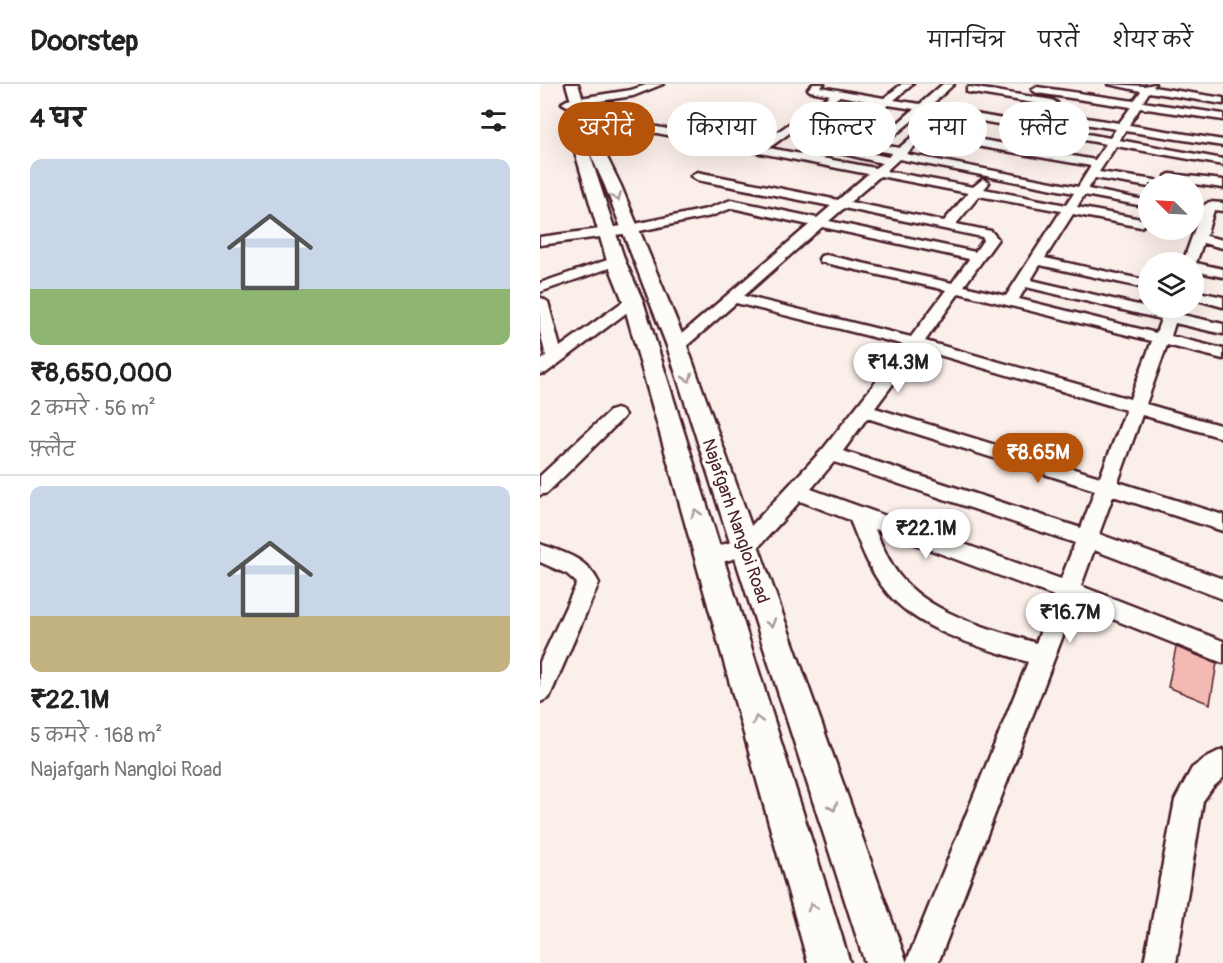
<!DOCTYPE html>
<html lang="hi">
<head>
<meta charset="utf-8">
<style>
	:root { --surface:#fff; --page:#f2f2f2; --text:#222; --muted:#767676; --line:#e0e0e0; --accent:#b45309 }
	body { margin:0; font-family:Pangolin,"Playpen Sans Deva",sans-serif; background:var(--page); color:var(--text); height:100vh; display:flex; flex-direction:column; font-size:22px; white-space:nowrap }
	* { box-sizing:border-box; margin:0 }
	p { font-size:20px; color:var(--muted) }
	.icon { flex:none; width:33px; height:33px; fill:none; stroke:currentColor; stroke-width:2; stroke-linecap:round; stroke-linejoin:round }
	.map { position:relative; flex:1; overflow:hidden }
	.sheet { display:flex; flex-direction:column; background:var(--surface); width:540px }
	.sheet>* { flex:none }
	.hud { position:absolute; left:18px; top:18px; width:570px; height:54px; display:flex; gap:12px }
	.needle { width:39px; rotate:294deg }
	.controls { position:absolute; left:598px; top:90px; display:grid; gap:12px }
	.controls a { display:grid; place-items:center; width:66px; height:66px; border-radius:50%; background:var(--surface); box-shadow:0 6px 24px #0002; font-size:30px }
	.price { position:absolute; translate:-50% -51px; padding:0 14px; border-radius:21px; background:#fff; color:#222; font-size:20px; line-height:39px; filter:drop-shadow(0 2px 3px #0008) }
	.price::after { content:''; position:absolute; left:50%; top:36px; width:18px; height:14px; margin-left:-9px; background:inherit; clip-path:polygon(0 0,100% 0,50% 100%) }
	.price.current { background:var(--accent); color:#fff }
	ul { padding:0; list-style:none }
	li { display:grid; align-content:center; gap:12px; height:318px; padding:0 30px }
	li+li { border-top:2px solid var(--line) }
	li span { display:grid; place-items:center; height:186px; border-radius:12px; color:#555 }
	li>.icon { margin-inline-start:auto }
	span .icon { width:108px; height:108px; fill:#fffc; stroke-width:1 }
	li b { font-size:26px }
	h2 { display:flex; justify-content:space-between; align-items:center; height:72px; padding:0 30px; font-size:26px }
	.pill { padding:0 21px; border-radius:27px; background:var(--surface); box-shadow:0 6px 24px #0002; font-size:21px; line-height:54px }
	.pill.current { background:var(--accent); color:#fff }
	header { display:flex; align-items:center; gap:36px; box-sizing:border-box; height:84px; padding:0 30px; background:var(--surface); border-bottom:2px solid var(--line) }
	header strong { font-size:28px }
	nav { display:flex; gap:33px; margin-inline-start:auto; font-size:21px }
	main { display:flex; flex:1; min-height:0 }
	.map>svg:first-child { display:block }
	.building { fill:#f4b9b2; stroke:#4a1f2b; stroke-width:1.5 }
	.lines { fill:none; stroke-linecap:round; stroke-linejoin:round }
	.minor-casing { stroke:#4a1f2b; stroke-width:5 }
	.major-casing { stroke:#4a1f2b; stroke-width:5 }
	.minor { fill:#fdfcf7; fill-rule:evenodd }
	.major { fill:#fdfcf7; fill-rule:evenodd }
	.oneway { stroke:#ac999b }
	.labels { text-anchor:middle; stroke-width:6; stroke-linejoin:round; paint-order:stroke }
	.street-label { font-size:18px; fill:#4a1f2b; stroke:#fdfcf7 }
</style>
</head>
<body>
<header>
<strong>Doorstep</strong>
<nav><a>मानचित्र</a><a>परतें</a><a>शेयर करें</a></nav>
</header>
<main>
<section class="sheet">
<h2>4 घर<svg class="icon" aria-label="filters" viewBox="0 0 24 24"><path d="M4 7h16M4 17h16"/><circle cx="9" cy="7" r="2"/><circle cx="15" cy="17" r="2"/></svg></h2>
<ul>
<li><span style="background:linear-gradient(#c9d6e8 70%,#8fb573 0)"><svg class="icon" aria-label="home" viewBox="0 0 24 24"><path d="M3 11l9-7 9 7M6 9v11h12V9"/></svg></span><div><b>₹8,650,000</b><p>2 कमरे · 56 m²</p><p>फ़्लैट</p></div></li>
<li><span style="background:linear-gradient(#c9d6e8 70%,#c2b280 0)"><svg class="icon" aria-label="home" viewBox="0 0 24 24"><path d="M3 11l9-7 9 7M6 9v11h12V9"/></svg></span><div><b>₹22.1M</b><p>5 कमरे · 168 m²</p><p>Najafgarh Nangloi Road</p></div></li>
</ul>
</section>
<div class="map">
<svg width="683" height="879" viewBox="0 0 683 879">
	<rect width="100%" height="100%" fill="#fbefe9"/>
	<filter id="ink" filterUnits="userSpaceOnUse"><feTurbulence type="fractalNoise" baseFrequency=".0167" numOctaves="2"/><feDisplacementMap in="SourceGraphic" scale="12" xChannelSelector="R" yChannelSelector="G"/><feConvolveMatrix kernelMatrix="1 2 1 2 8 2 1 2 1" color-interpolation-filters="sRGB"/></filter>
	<g filter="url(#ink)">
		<path class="building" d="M636,563L677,579L670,620L628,603Z"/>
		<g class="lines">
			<g class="minor-casing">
				<path id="minor" d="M109,0H123L93,12L27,22L22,19L27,16L91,6Z
					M273,0H284L280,3L344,14L362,0H373L354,16L380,20L403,0H414L390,22L570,54L576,45L488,31L483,28L488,25L579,39L591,23L497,9L492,6L497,3L594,17L601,7L568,0L604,2L615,0L613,3L683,14V20L609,8L603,18L683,30V36L600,24L589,41L683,56V62L585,47L579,56L683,75V81L576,62L559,88L615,96L621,100H609V103L555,94L548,105L609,117V123L544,111L537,123L601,135L607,139L601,143L533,130L505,174L609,197V205L500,181L491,196L624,227L626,224H640L638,230L683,240V250L635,239L631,252L683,265V275L627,261L606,320L683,342V354L602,331L578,398L683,431V447L573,412L559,450L683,495V515L554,466L541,502L683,557V579L535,520L398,879H366L488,578C439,562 374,547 342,502C328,483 319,458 310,436L260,417L213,469L169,482L161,479L158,473L161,467L198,456L283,365L365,261L196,219L143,265H131L129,262L131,259L269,141L192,124L171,132L90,149L0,161V153L90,141L167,125L191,116L277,134L291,122L157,96L151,92L157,88L298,116L328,90L117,49L46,48L41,45L46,42L117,43L218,62L290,11L270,7L268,5ZM300,12L338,19L304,46L303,48L308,51L348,21L374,25L342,53L341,55L346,58L384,27L399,30L359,64L295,52L279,62L280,64L342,79L335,84L229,64ZM409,31L566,60L555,76L391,47ZM385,53L551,82L538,103L366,70ZM297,59L352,69L348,73L293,61ZM359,75L534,109L526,121L444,105L449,99L443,95L433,103L346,87ZM340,92L428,109L404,137L310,118ZM439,112L521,127L466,212L424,202L458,155L451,147L416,140ZM304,124L442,153L444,155L435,168L289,137ZM282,143L429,175L412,199L286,171L281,172L279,175L281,178L406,206L371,253L204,212ZM486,203L621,235L616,249L479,215ZM419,209L612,257L590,315L385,257ZM379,265L586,326L560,393L335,324ZM327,334L555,406L541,444L303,367ZM294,378L535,459L521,495L271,405ZM335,445L514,512L496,559C449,544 390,531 358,490C348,476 341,460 335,445Z
					M430,3L512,16L517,19L512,22L427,8V4Z
					M630,90L683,96V104L626,96V92Z
					M669,118L683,119V127L674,126L666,152L683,156V164L663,159L656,179L683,185V193L654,187V178H643L663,122Z
					M76,173L81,174L83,177L81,180L0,208V199Z
					M654,207L683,213V223L654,215Z
					M93,212L98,214L101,217L98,220L6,289L0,290V277L6,272L0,248V213L8,218L20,263L88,214Z
					M76,325L82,327L85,331L82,335L7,409L0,411V392L70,327Z
					M0,460C25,469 47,474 59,499L9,614L0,618V578L37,499L27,490L0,478Z
					M683,665V694L672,704L663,717L636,879H604L635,716L652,684L667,673Z"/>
			</g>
			<g class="major-casing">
				<path id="major" d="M26,0H38L53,45L81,102L147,262L367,879H325L127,262L65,102L39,45Z
					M42,64L49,68L85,177L103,217L310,879H268L83,217L67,177L35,68Z"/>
			</g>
			<use href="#minor" class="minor"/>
			<use href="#major" class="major"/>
		</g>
		<defs><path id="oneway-chevron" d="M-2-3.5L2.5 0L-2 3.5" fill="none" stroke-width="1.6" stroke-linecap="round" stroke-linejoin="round" transform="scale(1.5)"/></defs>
		<g class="oneway">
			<use href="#oneway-chevron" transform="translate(77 113) rotate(68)"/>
			<use href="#oneway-chevron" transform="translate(148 294) rotate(71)"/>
			<use href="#oneway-chevron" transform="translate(156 429) rotate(-106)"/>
			<use href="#oneway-chevron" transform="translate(231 539) rotate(71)"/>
			<use href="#oneway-chevron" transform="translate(217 636) rotate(-106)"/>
			<use href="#oneway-chevron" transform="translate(293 723) rotate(71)"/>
			<use href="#oneway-chevron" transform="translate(272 823) rotate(-106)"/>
		</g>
	</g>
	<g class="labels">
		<g class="street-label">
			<text transform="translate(196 437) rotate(71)" y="6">Najafgarh Nangloi Road</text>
		</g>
	</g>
</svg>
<div class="controls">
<a><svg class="needle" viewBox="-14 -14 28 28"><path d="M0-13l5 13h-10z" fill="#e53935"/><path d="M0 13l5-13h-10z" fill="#767676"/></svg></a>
<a><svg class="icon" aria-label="layers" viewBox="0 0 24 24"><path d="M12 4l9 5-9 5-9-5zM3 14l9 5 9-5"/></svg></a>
</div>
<b class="price" style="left:358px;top:310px">₹14.3M</b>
<b class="price current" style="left:498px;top:400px">₹8.65M</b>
<b class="price" style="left:386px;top:476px">₹22.1M</b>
<b class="price" style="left:530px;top:560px">₹16.7M</b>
<div class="hud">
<a class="pill current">खरीदें</a>
<a class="pill">किराया</a>
<a class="pill">फ़िल्टर</a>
<a class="pill">नया</a>
<a class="pill">फ़्लैट</a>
</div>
</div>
</main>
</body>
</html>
